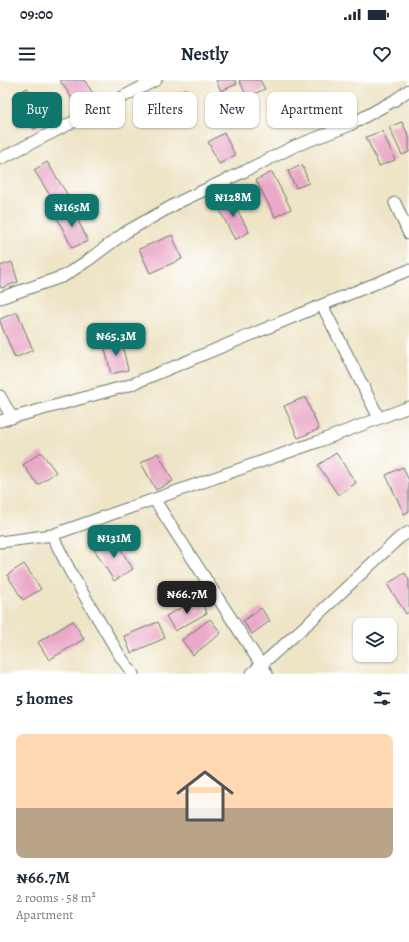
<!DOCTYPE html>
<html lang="en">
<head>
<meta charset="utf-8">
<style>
	:root { --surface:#fff; --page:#f6f6f7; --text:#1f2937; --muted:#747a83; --accent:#0f766e }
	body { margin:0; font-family:Alegreya,serif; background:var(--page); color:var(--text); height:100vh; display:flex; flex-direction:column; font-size:15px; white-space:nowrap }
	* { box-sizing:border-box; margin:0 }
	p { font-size:13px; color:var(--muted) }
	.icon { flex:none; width:22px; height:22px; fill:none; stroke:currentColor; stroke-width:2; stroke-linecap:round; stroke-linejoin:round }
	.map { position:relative; height:594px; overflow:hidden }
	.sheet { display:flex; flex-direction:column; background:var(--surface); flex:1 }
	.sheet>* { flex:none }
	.guide { position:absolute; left:12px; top:12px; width:385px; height:36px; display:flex; gap:8px }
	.fabs { position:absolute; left:353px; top:538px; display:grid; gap:8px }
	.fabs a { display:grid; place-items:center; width:44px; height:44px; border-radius:8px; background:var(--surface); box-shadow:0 1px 3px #0004; font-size:20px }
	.price { position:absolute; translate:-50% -34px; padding:0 9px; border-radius:8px; background:var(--accent); color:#fff; font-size:13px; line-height:26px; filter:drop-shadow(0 1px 2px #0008) }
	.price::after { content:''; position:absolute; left:50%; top:24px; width:12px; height:9px; margin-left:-6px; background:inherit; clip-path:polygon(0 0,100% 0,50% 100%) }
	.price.active { background:#222; color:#fff }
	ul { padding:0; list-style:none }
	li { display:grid; align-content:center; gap:8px; height:212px; padding:0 16px }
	li span { display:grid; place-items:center; height:124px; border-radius:8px; color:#555 }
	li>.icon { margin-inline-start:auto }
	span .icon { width:72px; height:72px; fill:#fffc; stroke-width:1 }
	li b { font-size:17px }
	h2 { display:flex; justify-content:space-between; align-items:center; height:48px; padding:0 16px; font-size:17px }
	.tag { padding:0 14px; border-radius:8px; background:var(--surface); box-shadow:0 1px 3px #0004; font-size:14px; line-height:36px }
	.tag.active { background:var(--accent); color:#fff }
	.status { display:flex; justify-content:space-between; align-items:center; height:28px; padding:0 20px; background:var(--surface); direction:ltr }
	.status svg { height:11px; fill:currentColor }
	header { display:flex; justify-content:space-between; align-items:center; height:52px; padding:0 16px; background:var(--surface); font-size:18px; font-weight:700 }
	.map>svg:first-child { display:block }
	.building { fill:#eaa9c8 }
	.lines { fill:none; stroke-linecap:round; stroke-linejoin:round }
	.minor-casing { stroke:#677767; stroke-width:13 }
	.minor { stroke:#fff; stroke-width:11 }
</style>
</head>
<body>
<div class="status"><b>09:00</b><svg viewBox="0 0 49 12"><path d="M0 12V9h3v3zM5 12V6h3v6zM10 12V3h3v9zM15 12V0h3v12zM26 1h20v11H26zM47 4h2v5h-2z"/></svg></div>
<header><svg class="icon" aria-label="menu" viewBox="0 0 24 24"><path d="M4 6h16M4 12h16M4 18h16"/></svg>Nestly<svg class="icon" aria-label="heart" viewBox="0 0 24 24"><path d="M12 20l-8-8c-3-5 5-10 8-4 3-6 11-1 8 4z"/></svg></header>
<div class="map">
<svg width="409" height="594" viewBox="0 0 409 594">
	<rect width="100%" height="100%" fill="#fff"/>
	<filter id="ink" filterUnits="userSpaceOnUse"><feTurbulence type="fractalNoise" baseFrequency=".025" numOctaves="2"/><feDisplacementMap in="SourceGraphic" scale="8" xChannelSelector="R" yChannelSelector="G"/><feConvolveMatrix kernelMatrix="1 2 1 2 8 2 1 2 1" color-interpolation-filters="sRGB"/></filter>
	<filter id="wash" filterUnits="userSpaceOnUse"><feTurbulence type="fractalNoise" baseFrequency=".012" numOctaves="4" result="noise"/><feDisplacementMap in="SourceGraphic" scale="16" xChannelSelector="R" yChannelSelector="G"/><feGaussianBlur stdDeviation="0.9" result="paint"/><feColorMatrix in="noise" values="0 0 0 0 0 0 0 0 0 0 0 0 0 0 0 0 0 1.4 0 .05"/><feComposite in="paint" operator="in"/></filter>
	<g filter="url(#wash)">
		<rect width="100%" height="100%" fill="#eee4c6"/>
		<g id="blocks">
			<path class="building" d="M60,0H84L97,19L80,31Z
				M216,0H235L237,4L221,11Z
				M239,0H260L265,9L247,17Z
				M27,8L48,40L34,49L13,17Z
				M187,9L194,26L179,32L171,15Z
				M402,42L409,57V72L402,75L389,47Z
				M382,51L395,80L379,86L366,57Z
				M224,53L235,75L219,84L208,62Z
				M47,82L69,117L56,125L34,90Z
				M302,85L309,103L296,108L288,91Z
				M272,92L291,129L275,137L256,100Z
				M230,116L249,152L235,160L216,123Z
				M72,128L88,161L72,168L56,135Z
				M172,155L182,179L150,193L139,169Z
				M12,182L18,202L1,208L0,205V186Z
				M17,232L33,270L15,278L0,242V239Z
				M121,260L128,290L111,294L104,264Z
				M305,317L319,349L298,358L284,326Z
				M41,372L56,392L38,405L23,385Z
				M158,373L173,401L156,410L141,383Z
				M336,373L356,403L338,415L318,385Z
				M403,387L409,401V431L404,434L386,395Z
				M113,457L133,489L114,501L94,469Z
				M24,484L41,509L23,520L7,495Z
				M405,493L409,500V532L406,534L387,504Z
				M199,518L207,533L175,551L166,536Z
				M261,528L270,541L252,554L243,541Z
				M210,539L221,553L193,575L182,560Z
				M73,541L84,559L49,580L38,562Z
				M158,542L165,558L131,573L124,556Z"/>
		</g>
	</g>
	<g filter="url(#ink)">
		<use href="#blocks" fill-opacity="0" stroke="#677767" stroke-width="1"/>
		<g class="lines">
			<g class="minor-casing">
				<path id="minor" d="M0,79L156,0
					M395,123L409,154
					M0,218L64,196L87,181L126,152L181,121L245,91L295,66L348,46L395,20L409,10
					M322,225L379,338
					M0,316L12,338
					M0,341L130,305L322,225L409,190
					M154,419L267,594
					M52,455L71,493L120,576L133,594
					M0,462L52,455L317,362L409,327
					M251,594L313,539L399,458L409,452"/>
			</g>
			<use href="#minor" class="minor"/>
		</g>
	</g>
</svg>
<div class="fabs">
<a><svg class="icon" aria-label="layers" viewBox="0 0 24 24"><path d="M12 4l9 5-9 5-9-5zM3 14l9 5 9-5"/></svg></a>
</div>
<b class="price" style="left:233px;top:138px">₦128M</b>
<b class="price" style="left:72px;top:148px">₦165M</b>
<b class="price" style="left:116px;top:277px">₦65.3M</b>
<b class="price" style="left:114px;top:479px">₦131M</b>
<b class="price active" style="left:187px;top:535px">₦66.7M</b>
<div class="guide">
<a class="tag active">Buy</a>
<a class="tag">Rent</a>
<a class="tag">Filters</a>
<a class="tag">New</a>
<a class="tag">Apartment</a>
</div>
</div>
<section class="sheet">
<h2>5 homes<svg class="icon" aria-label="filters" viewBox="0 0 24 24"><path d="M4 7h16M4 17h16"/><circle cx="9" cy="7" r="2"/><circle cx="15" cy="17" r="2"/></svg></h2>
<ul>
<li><span style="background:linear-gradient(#ffd9b3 60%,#b9a48a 0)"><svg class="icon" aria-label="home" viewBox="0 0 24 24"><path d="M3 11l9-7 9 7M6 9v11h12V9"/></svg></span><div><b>₦66.7M</b><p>2 rooms · 58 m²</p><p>Apartment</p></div></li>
</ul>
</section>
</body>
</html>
